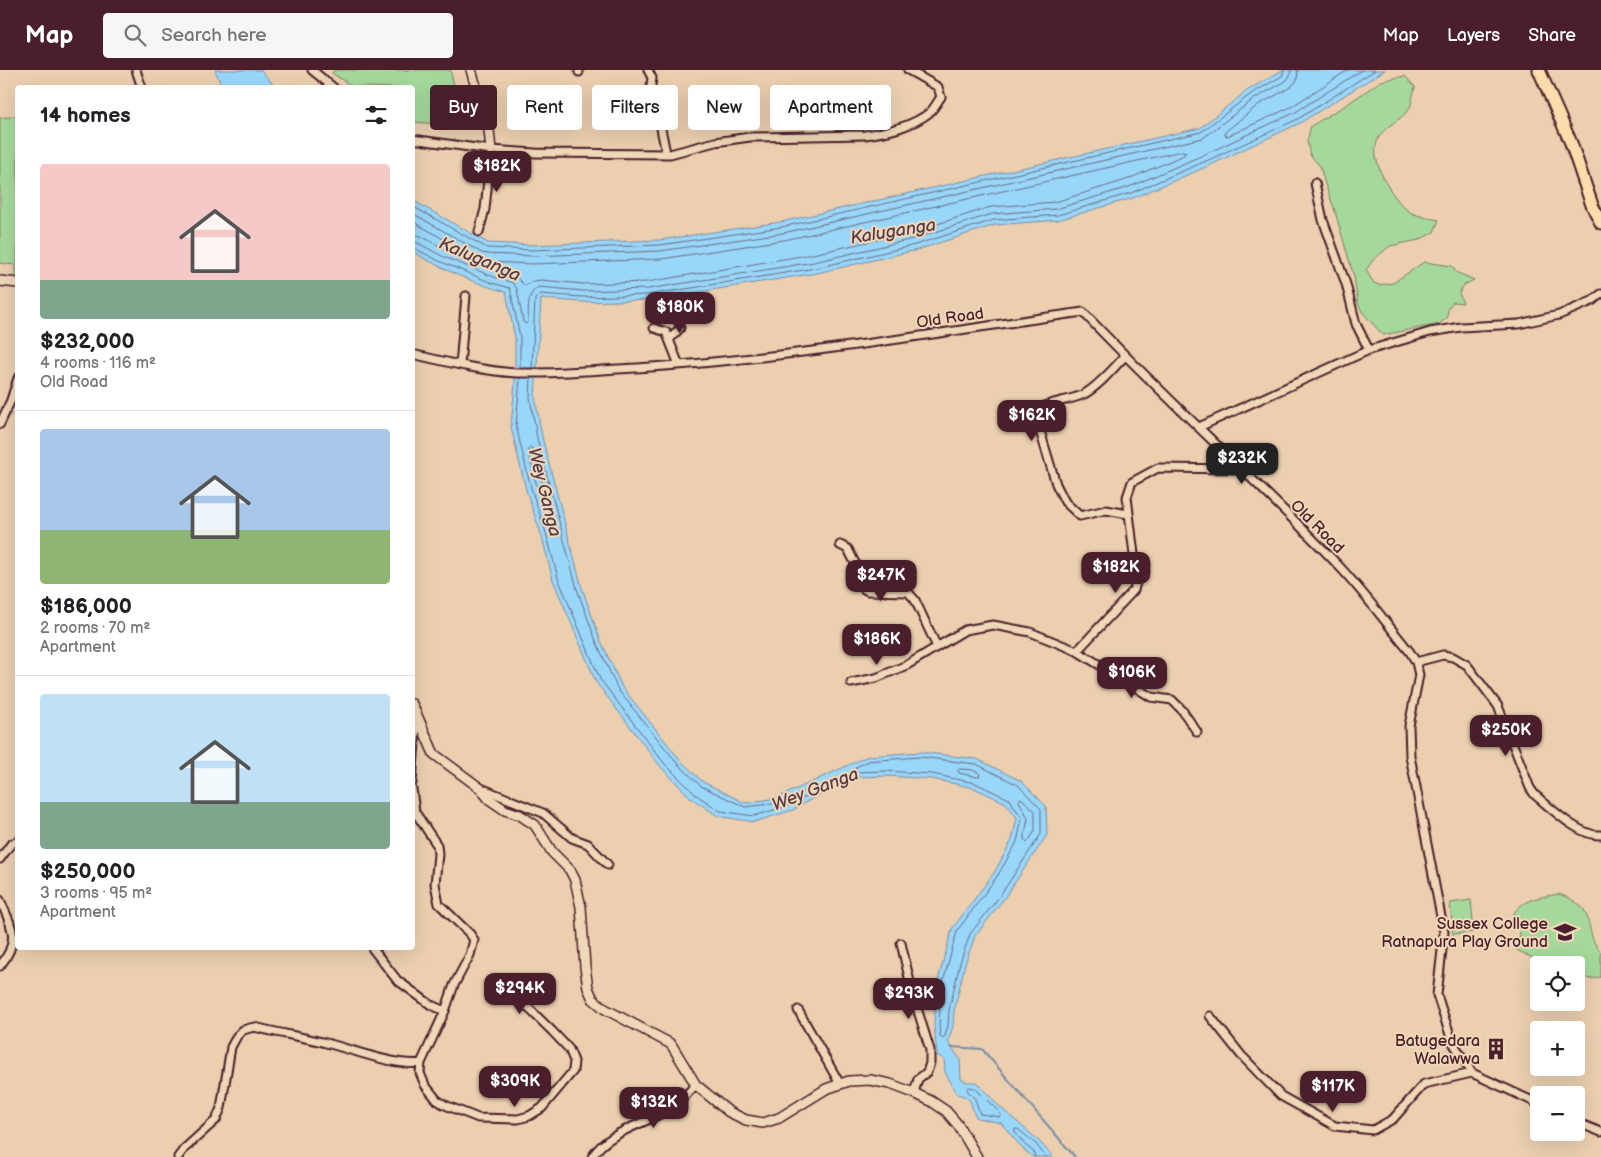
<!DOCTYPE html>
<html lang="en">
<head>
<meta charset="utf-8">
<style>
	:root { --surface:#fff; --page:#f6f6f6; --text:#202124; --muted:#757577; --line:#e0e0e0; --accent:#4a1f2b }
	body { margin:0; font-family:"Balsamiq Sans",sans-serif; background:var(--page); color:var(--text); height:100vh; display:flex; flex-direction:column; font-size:19px; white-space:nowrap }
	* { box-sizing:border-box; margin:0 }
	p { font-size:16px; color:var(--muted) }
	.icon { flex:none; width:28px; height:28px; fill:none; stroke:currentColor; stroke-width:2; stroke-linecap:round; stroke-linejoin:round }
	.map { position:relative; flex:1; overflow:hidden }
	.sheet { position:absolute; left:15px; top:15px; width:400px; height:865px; display:flex; flex-direction:column; background:var(--surface); border-radius:5px; box-shadow:0 5px 20px #0002 }
	.sheet>* { flex:none }
	.hud { position:absolute; left:430px; top:15px; width:475px; height:45px; display:flex; gap:10px }
	.fabs { position:absolute; left:1530px; top:886px; display:grid; gap:10px }
	.fabs a { display:grid; place-items:center; width:55px; height:55px; border-radius:5px; background:var(--surface); box-shadow:0 5px 20px #0002; font-size:25px }
	.price { position:absolute; translate:-50% -42px; padding:0 11px; border-radius:10px; background:var(--accent); color:#fff; font-size:16px; line-height:32px; filter:drop-shadow(0 1px 2px #0008) }
	.price::after { content:''; position:absolute; left:50%; top:30px; width:15px; height:11px; margin-left:-8px; background:inherit; clip-path:polygon(0 0,100% 0,50% 100%) }
	.price.active { background:#222; color:#fff }
	ul { padding:0; list-style:none }
	li { display:grid; align-content:center; gap:10px; height:265px; padding:0 25px }
	li+li { border-top:1px solid var(--line) }
	li span { display:grid; place-items:center; height:155px; border-radius:5px; color:#555 }
	li>.icon { margin-inline-start:auto }
	span .icon { width:90px; height:90px; fill:#fffc; stroke-width:1 }
	li b { font-size:21px }
	h2 { display:flex; justify-content:space-between; align-items:center; height:60px; padding:0 25px; font-size:21px }
	.chip { padding:0 18px; border-radius:5px; background:var(--surface); box-shadow:0 5px 20px #0002; font-size:18px; line-height:45px }
	.chip.active { background:var(--accent); color:#fff }
	header { display:flex; align-items:center; gap:30px; box-sizing:border-box; height:70px; padding:0 25px; background:var(--accent); color:#fff }
	header strong { font-size:24px }
	nav { display:flex; gap:28px; margin-inline-start:auto; font-size:18px }
	.search { width:350px; height:45px; background:var(--page); display:flex; align-items:center; gap:12px; box-sizing:border-box; padding:0 18px; border-radius:5px; color:var(--muted); font-size:19px }
	.map>svg:first-child { display:block }
	.green { fill:#a5d99b; stroke:#787c63 }
	.water { fill:#99d7fa; stroke:#798da7 }
	.lines { fill:none; stroke-linecap:round; stroke-linejoin:round }
	.shore { stroke:#6a697e; stroke-width:1 }
	.stream { stroke:#798da7; stroke-width:2 }
	.minor-casing { stroke:#4a1f2b; stroke-width:11 }
	.tertiary-casing { stroke:#4a1f2b; stroke-width:12 }
	.trunk-casing { stroke:#4a1f2b; stroke-width:15 }
	.minor { stroke:#efd7b7; stroke-width:7 }
	.tertiary { stroke:#efd7b7; stroke-width:9 }
	.trunk { stroke:#fddcac; stroke-width:11 }
	.labels { text-anchor:middle; stroke-width:4; stroke-linejoin:round; paint-order:stroke }
	.street-label { font-size:16px; fill:#4a1f2b; stroke:#efd7b7 }
	.poi-label { font-size:16px; fill:#4a1f2b; stroke:#efd7b7; text-anchor:end }
	.water-label { font-size:18px; font-style:italic; fill:#563b4a; stroke:#efd7b7 }
</style>
</head>
<body>
<header>
<strong>Map</strong>
<div class="search"><svg class="icon" aria-label="search" viewBox="0 0 24 24"><circle cx="10" cy="10" r="6"/><path d="M15 15l6 6"/></svg>Search here</div>
<nav><a>Map</a><a>Layers</a><a>Share</a></nav>
</header>
<div class="map">
<svg width="1601" height="1087" viewBox="0 0 1601 1087">
	<rect width="100%" height="100%" fill="#ebcfaf"/>
	<filter id="ink" filterUnits="userSpaceOnUse"><feTurbulence type="fractalNoise" baseFrequency=".02" numOctaves="2"/><feDisplacementMap in="SourceGraphic" scale="10" xChannelSelector="R" yChannelSelector="G"/><feConvolveMatrix kernelMatrix="1 2 1 2 8 2 1 2 1" color-interpolation-filters="sRGB"/></filter>
	<g filter="url(#ink)">
		<path class="green" d="M334,0H450L463,47L453,55L413,52L412,18L353,17L332,3Z
			M1405,6L1415,17C1413,24 1412,34 1409,39C1399,53 1379,57 1376,76C1372,94 1394,132 1410,142C1419,147 1429,148 1439,150L1434,162L1419,170L1390,176L1373,190L1366,200L1373,212L1378,215L1393,213L1424,192L1452,196L1456,202L1474,210L1464,215L1459,223L1463,233L1453,232L1448,238L1447,248L1439,254L1383,265L1363,243L1358,234L1354,207L1334,138L1325,114L1320,96L1310,85L1307,71L1311,56L1346,35L1381,11Z
			M17,46H18L17,208H14L15,195L0,193V48Z
			M1559,824C1590,836 1585,842 1593,870C1595,875 1600,879 1601,884C1601,890 1601,900 1601,907L1590,909L1576,905V895H1546L1515,879L1512,874L1520,866L1519,854L1513,845C1522,828 1542,827 1559,824Z
			M1471,830L1474,862L1453,864L1450,833Z"/>
		<path class="water" d="M215,0H261L275,17H222Z
			M1283,0H1385L1300,53L1206,97L1133,128L1058,150L995,155L917,180L817,203L649,230L582,232L541,229L535,327L542,367L582,518L600,569L622,617L681,691L703,712L745,733L777,728L868,686L920,682L977,689L1021,711L1046,736L1047,765L1003,830L975,866L965,894L954,941L953,956L948,972L960,989L961,1009L967,1012H976L1000,1037L1038,1070L1053,1087H1033L1022,1078L1001,1053L977,1048C968,1036 976,1028 957,1024L945,1002L944,989L937,985L934,954L935,941L930,928L937,914L952,859L994,803L1012,770L1017,748L1006,733L974,718L932,709L886,706L858,707L822,723L793,740L754,752L718,746L691,728L660,696L596,612L553,510L542,467L526,420L511,357L515,312V268L506,222C473,213 442,199 413,182L412,130L488,173L532,175L660,170L781,152L1200,58L1248,20Z"/>
		<g class="lines">
			<path class="shore" d="M1298,0L1297,10L1291,17L1258,35L1225,62V65L1228,66L1291,37L1348,0
				M1183,81L1186,82L1184,85L1126,110L1055,132L991,137L912,162L813,184L647,212L583,214L541,210L533,211L525,216L514,205L496,200L487,195L489,192L533,194L661,189L784,170Z
				M412,136L487,178L532,180L660,175L782,157L1201,62L1251,24L1282,6L1284,0
				M412,143L482,183L488,184L532,186L660,181L783,163L1203,68L1254,29L1286,11L1290,6L1291,0
				M412,151L466,182L467,185L464,186L445,179L421,166L412,165
				M412,172L418,173L442,186L494,207L513,213L517,219L523,252L526,254L528,251C529,239 526,223 539,217L583,221L648,219L814,192L913,169L992,144L1056,139L1129,117L1201,86L1294,43L1362,0
				M412,178L416,179L439,191L492,213L510,218L520,267V298
				M532,298L535,229L540,224L582,227L648,225L816,198L915,175L994,150L1058,145L1131,123L1204,92L1298,49L1375,0
				M520,308L516,356L531,418L547,466L558,508L600,609L664,693L695,724L720,741L754,746L791,735L809,725V722L807,720L779,733L745,737L701,716L678,694L618,620L596,571L577,519L537,368L530,327L531,308
				M530,377L533,379L548,433L546,436L543,435L537,417L528,380Z
				M920,687L976,694L1018,715L1041,739V764L999,827L970,864L960,893L949,940L948,955L945,966L943,968L940,966L939,954L940,940L936,929L942,916L957,861L998,805L1017,772L1022,748L1009,729L975,713L932,704L886,701L857,702L855,700L856,697L869,691Z
				M960,699L973,700L979,703L980,706L977,707L959,703L958,701Z
				M1021,728L1035,741V761L1027,773L1024,770L1028,748L1019,731Z
				M969,1017L975,1018L1001,1044L1000,1047L980,1044L975,1029L967,1020Z
				M1035,1087L1034,1082L1025,1075L1015,1062V1059H1018L1035,1073L1046,1087"/>
			<path class="stream" d="M951,977L982,979L1075,1087"/>
			<g class="minor-casing">
				<path id="minor" d="M136,0L142,18
					M312,0L334,18
					M579,0V2
					M648,0L652,8L648,38L658,44L666,83
					M412,69L491,80L535,83L670,84L715,72L750,67L865,65C887,62 911,57 929,43C934,39 937,32 941,27L938,17L908,0
					M1315,113L1323,150L1346,214L1356,254L1369,280
					M479,162L485,139L491,80
					M654,258L666,262L679,295
					M670,269L680,258
					M412,284C446,292 482,301 517,303C557,304 597,300 637,298C787,289 935,263 1083,242C1165,329 1255,408 1337,494C1363,521 1386,553 1410,582L1416,592L1419,605L1409,656L1410,686L1444,862L1437,925L1452,971L1472,1003L1539,1034
					M1125,286C1114,298 1096,319 1082,325C1065,332 1051,331 1034,341L1056,414L1065,432L1080,446L1106,440L1128,444
					M460,295L466,226
					M0,354L11,330L18,308
					M1199,357L1369,280L1430,262L1461,257L1519,254L1559,245L1592,231L1601,224
					M840,475L848,479L855,493L863,502L864,519L868,521L908,522L915,530L937,577
					M1077,581L1151,627L1172,630L1182,640L1197,662
					M1416,592L1443,585L1453,587L1467,595L1498,636L1530,718L1535,725C1551,738 1580,767 1601,765
					M851,613L876,608L907,595L965,560L993,555L1030,562L1077,581L1134,520L1137,509L1127,427L1132,412L1158,398L1241,399
					M412,713L417,645
					M481,718L543,743L572,768L588,774L608,795
					M0,789L11,774L18,771
					M0,830C12,857 21,870 0,896
					M901,873L913,925L930,980V993L927,1002L918,1009L914,1023
					M372,878L397,910L431,935L445,941
					M798,940L840,1014
					M1210,946L1241,985L1281,1026L1335,1056L1373,1060L1393,1049L1424,1014L1472,1003
					M421,993L420,1003L425,1015L437,1030L445,1035L478,1048L518,1049L529,1046L542,1038L573,1001L574,991L569,979L552,961L508,918
					M1576,1052L1601,1062
					M178,1087L184,1079L216,1050L221,1038L231,977L237,966L243,960L254,957C278,963 303,967 326,973C351,979 397,997 421,993L445,941L454,915L470,885L474,870L470,864L439,834L435,814L438,784L437,775L415,742L412,719
					M592,1087C609,1059 652,1053 677,1034C683,1029 689,1021 696,1015"/>
			</g>
			<g class="tertiary-casing">
				<path id="tertiary" d="M471,0L489,60L491,80
					M0,211L18,213
					M412,634L434,684L480,718L489,729L505,740L520,745L535,755L552,782L570,800L575,810L581,837L585,897L588,918L593,929L605,939L671,974L696,1015L729,1042L746,1050L763,1053L779,1048L826,1019L849,1011L870,1010L890,1014L914,1023L931,1031L946,1041L958,1055L977,1087"/>
			</g>
			<g class="trunk-casing">
				<path id="trunk" d="M1539,0L1571,73L1592,135L1601,153"/>
			</g>
			<use href="#minor" class="minor"/>
			<use href="#tertiary" class="tertiary"/>
			<use href="#trunk" class="trunk"/>
		</g>
	</g>
	<defs>
		<g id="school-bare" transform="scale(1.725)"><path d="M0-5L7-2L0 1L-7-2ZM-4 1L0 2.5L4 1V4Q0 6-4 4Z" fill="#4a1f2b" stroke="#efd7b7" stroke-width="2.5" paint-order="stroke"/></g>
		<g id="building-bare" transform="scale(1.725)"><path d="M-4-6H4V6H1V3H-1V6H-4ZM-2.5-4.3h1.7v1.8h-1.7ZM.8-4.3h1.7v1.8H.8ZM-2.5-1h1.7V.8h-1.7ZM.8-1h1.7V.8H.8Z" fill="#4a1f2b" stroke="#efd7b7" stroke-width="2.5" paint-order="stroke"/></g>
	</defs>
	<g fill-rule="evenodd">
		<use href="#school-bare" x="1565" y="862"/>
		<use href="#building-bare" x="1496" y="979"/>
	</g>
	<g class="labels">
		<g class="street-label">
			<text transform="translate(950 247) rotate(-8)" y="6">Old Road</text>
			<text transform="translate(1318 456) rotate(45)" y="6">Old Road</text>
		</g>
		<g class="poi-label">
			<text x="1548" y="859">Sussex College<tspan x="1548" dy="18">Ratnapura Play Ground</tspan></text>
			<text x="1480" y="976">Batugedara<tspan x="1480" dy="18">Walawwa</tspan></text>
		</g>
		<g class="water-label">
			<text transform="translate(893 161) rotate(-9)" y="6">Kaluganga</text>
			<text transform="translate(480 189) rotate(23)" y="6">Kaluganga</text>
			<text transform="translate(545 422) rotate(76)" y="6">Wey Ganga</text>
			<text transform="translate(815 719) rotate(-21)" y="6">Wey Ganga</text>
		</g>
	</g>
</svg>
<div class="fabs">
<a><svg class="icon" aria-label="locate" viewBox="0 0 24 24"><circle cx="12" cy="12" r="6"/><path d="M12 2v4M12 18v4M2 12h4M18 12h4"/></svg></a>
<a>+</a>
<a>−</a>
</div>
<b class="price" style="left:497px;top:123px">$182K</b>
<b class="price" style="left:680px;top:264px">$180K</b>
<b class="price" style="left:1032px;top:372px">$162K</b>
<b class="price active" style="left:1242px;top:415px">$232K</b>
<b class="price" style="left:1116px;top:524px">$182K</b>
<b class="price" style="left:881px;top:532px">$247K</b>
<b class="price" style="left:877px;top:596px">$186K</b>
<b class="price" style="left:1132px;top:629px">$106K</b>
<b class="price" style="left:1506px;top:687px">$250K</b>
<b class="price" style="left:520px;top:945px">$294K</b>
<b class="price" style="left:909px;top:950px">$293K</b>
<b class="price" style="left:515px;top:1038px">$309K</b>
<b class="price" style="left:1333px;top:1043px">$117K</b>
<b class="price" style="left:654px;top:1059px">$132K</b>
<div class="hud">
<a class="chip active">Buy</a>
<a class="chip">Rent</a>
<a class="chip">Filters</a>
<a class="chip">New</a>
<a class="chip">Apartment</a>
</div>
<section class="sheet">
<h2>14 homes<svg class="icon" aria-label="filters" viewBox="0 0 24 24"><path d="M4 7h16M4 17h16"/><circle cx="9" cy="7" r="2"/><circle cx="15" cy="17" r="2"/></svg></h2>
<ul>
<li><span style="background:linear-gradient(#f6c9c9 75%,#7fa58c 0)"><svg class="icon" aria-label="home" viewBox="0 0 24 24"><path d="M3 11l9-7 9 7M6 9v11h12V9"/></svg></span><div><b>$232,000</b><p>4 rooms · 116 m²</p><p>Old Road</p></div></li>
<li><span style="background:linear-gradient(#a9c7e8 65%,#8fb573 0)"><svg class="icon" aria-label="home" viewBox="0 0 24 24"><path d="M3 11l9-7 9 7M6 9v11h12V9"/></svg></span><div><b>$186,000</b><p>2 rooms · 70 m²</p><p>Apartment</p></div></li>
<li><span style="background:linear-gradient(#bfe0f5 70%,#7fa58c 0)"><svg class="icon" aria-label="home" viewBox="0 0 24 24"><path d="M3 11l9-7 9 7M6 9v11h12V9"/></svg></span><div><b>$250,000</b><p>3 rooms · 95 m²</p><p>Apartment</p></div></li>
</ul>
</section>
</div>
</body>
</html>
